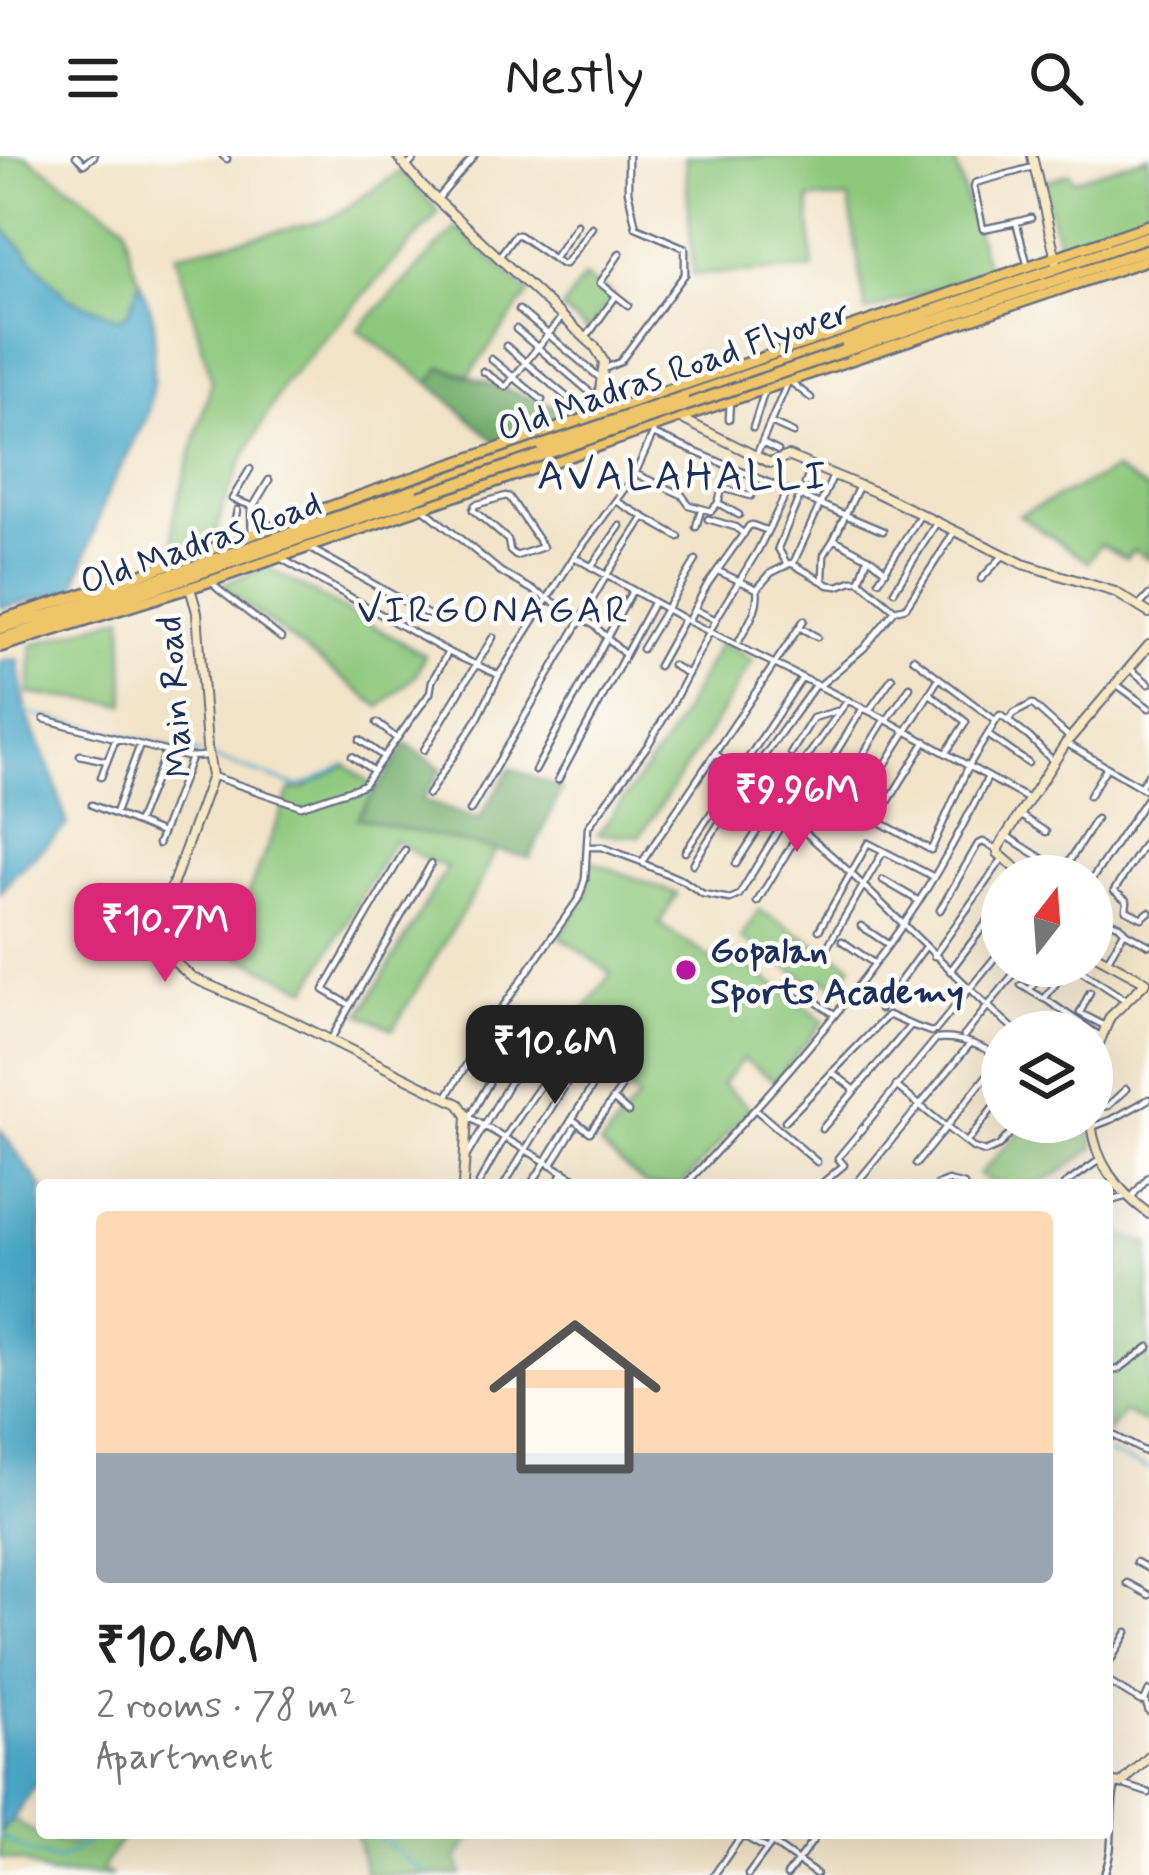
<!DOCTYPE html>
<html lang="en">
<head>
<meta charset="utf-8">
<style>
	:root { --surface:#fff; --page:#f6f6f6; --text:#222; --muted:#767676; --accent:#db2777 }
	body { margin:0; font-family:Mynerve,sans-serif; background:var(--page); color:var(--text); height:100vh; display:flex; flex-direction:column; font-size:45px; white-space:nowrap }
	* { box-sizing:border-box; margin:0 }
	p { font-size:39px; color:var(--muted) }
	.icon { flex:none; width:66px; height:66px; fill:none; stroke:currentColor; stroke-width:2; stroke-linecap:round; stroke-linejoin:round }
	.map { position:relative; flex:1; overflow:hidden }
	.details { position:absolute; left:36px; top:1023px; width:1077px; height:660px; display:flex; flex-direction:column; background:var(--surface); border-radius:12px; box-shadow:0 12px 48px #0002 }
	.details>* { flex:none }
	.needle { width:78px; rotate:17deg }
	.fabs { position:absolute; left:981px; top:699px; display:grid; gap:24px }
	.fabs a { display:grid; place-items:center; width:132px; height:132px; border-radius:50%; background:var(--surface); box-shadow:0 12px 48px #0002; font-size:60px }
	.price { position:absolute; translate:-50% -102px; padding:0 27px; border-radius:24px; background:var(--accent); color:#fff; font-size:39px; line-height:78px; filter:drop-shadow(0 3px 6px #0008) }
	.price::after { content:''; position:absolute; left:50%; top:72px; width:36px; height:27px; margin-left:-18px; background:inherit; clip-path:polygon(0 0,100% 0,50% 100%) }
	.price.selected { background:#222; color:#fff }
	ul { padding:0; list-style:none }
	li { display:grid; align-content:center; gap:24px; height:636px; padding:0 60px }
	li span { display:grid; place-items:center; height:372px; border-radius:12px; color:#555 }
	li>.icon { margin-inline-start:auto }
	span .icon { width:216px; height:216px; fill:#fffc; stroke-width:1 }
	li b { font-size:51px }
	header { display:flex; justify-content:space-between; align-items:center; height:156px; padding:0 60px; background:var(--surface); font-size:54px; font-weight:600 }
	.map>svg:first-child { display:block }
	.green { fill:#8dc77b; stroke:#547b6c; stroke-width:3 }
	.forest { fill:#72ac6b; stroke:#466e64; stroke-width:3 }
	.water { fill:#4ba9c9; stroke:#336c94; stroke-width:3 }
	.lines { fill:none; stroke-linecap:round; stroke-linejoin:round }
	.stream { stroke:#4ba9c9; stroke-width:3 }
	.street-casing { stroke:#666e83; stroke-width:9 }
	.secondary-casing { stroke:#666e83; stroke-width:12 }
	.primary-casing { stroke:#666e83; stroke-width:14 }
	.highway-casing { stroke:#666e83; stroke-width:15 }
	.street { stroke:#fff; stroke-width:4.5 }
	.secondary { stroke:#f8e8c3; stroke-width:8 }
	.primary { stroke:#eec569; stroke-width:9 }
	.highway { stroke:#eec569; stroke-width:10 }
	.highway-bridge-casing { stroke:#666e83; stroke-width:15; stroke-linecap:butt }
	.highway-bridge { stroke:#eec569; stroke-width:10 }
	.poi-dot { fill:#b5179e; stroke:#fdfcf7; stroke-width:4.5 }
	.labels { text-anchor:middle; stroke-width:9; stroke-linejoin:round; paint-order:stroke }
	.street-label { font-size:36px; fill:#1b2f5e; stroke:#fdfcf7 }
	.poi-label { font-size:36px; font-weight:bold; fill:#1b2f5e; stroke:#fdfcf7; text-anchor:start }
	.neighbourhood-label { font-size:39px; letter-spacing:3px; fill:#1b2f5e; stroke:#fdfcf7 }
	.quarter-label { font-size:42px; letter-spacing:3px; fill:#1b2f5e; stroke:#fdfcf7 }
</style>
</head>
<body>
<header><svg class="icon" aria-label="menu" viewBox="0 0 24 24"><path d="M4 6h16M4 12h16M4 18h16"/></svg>Nestly<svg class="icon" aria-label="search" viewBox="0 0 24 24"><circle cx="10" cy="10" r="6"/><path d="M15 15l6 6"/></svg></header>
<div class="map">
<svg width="1149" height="1719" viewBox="0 0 1149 1719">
	<rect width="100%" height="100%" fill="#fdfcf7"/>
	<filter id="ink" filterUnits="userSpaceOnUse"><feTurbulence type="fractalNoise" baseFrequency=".00833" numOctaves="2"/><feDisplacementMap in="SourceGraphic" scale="24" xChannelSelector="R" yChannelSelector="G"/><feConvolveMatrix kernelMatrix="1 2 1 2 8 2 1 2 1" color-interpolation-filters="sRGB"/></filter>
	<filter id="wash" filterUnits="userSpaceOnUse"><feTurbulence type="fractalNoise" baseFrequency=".004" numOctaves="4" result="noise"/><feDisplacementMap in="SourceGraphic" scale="48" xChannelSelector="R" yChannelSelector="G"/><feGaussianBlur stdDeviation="2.7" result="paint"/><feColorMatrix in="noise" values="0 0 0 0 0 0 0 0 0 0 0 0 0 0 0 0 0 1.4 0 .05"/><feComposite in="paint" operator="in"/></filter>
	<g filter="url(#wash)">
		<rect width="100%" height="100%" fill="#f1e3c7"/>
		<path class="green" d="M0,0H26L125,68L131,103L140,125L128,157L118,162L67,141L0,68Z
			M685,0H957L955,6L988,115L866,156L849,43H809L813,113L693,119Z
			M1149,0V60L1059,92L1043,26L1070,17L1073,24Z
			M401,15L439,56L284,228L244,301L224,347L215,381L174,393L173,361L212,225L176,98L328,64Z
			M457,71L529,137L469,219L442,211L429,227L358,174Z
			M584,121L614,140L588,175L562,153Z
			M1115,314L1149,335V403L1133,394L1126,402L1100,388L1088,406L1019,359Z
			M267,411L425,499L416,519L380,551L220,429Z
			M123,460L125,548L29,538L32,489Z
			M720,486L753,504L704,584L640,680L598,678L668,583Z
			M346,609L377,633L358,662L496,693L480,727L393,873L361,858L447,711L424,703L394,684L308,833L225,794L291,633H303Z
			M591,705L677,738L659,768L718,807L728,795L824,865L775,925L743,903L722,928L750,952L682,1029H646L600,990L638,942L564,883L611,817L559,780L587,739Z
			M759,754L852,809L838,831L824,823L819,831L741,782Z
			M1029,966H1090L1094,992C1056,1018 1026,1048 979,1019Z
			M1107,1075L1146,1087L1149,1085V1263L1146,1267L1123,1256L1107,1278Z
			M13,1663L38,1679L71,1689L81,1677H125L101,1714L112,1719H48L24,1706L0,1702V1677Z
			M356,1677H486L469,1684L457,1703L462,1719H366Z"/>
		<path class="forest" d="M442,211L579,259L496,286L429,227Z
			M407,588L442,613L422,644L478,664L511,612L562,633L530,702L357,662Z"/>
		<path class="water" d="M0,68L67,141L118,162L128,157L140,125L154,164L153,226L148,259L108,336L74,434L0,452Z
			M18,503L27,559L54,622L67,669L14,719L0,737V505Z
			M0,974L42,1031V1619L13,1663L0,1677Z"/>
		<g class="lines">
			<path class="stream" d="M24,556L201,598
				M211,601L297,630L311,627L343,609
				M1107,1297L1149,1313
				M375,1677L376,1680L427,1719
				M0,1680L26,1695L57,1705L87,1687L91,1677"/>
		</g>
	</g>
	<g filter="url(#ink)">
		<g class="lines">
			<g class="street-casing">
				<path id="street" d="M76,0L84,8L94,0
					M223,0L227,3
					M407,11L417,0
					M437,44L474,0
					M1016,66L1031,62
					M620,97L600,127L628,149
					M499,101L515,79H519L561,108H565L592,71
					M554,102L577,68
					M1028,110L1016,66L983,73L974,31L975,27L1033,11
					M519,154L599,221
					M516,173L599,244
					M585,183L616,140
					M506,190L587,258
					M491,203L542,244
					M606,212L620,206L685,118V92L636,71L628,35V0
					M483,215L506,231L562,161
					M792,227L811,242
					M729,263L730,244
					M771,267L793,277
					M753,272L764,237
					M653,278L883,375
					M762,287L778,295
					M756,300L787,228
					M250,313L232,343L252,350
					M636,318L682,339L689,349L711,355L718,347
					M805,328L812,310
					M859,330L834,383L873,404L886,415
					M722,332L751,340
					M506,340L510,342L543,391L516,400L510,395L508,384L473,354L475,349Z
					M616,345L679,381
					M718,347L729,309
					M718,347L739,359
					M425,354L501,416L594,469L625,499
					M708,363L735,371L744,378
					M696,371L701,354
					M252,379L251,354L269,324
					M231,383L237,354
					M311,393L441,466
					M574,401L684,463L879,560L1028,643
					M282,403L448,496L499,519L574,401L634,320L653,278V271
					M787,408L778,392L800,339
					M793,408L833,320
					M591,411L620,370
					M718,415L757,433C760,452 748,468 739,485
					M823,422L824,399L834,383
					M981,423L1002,401
					M860,424L868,401
					M879,424L921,358
					M211,425L218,433L281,482
					M757,433L771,417L791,407L829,429L838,430L852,425H860L895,454
					M894,435L937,366
					M1139,450L1149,439
					M694,453L716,464
					M688,465L707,429L749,370L752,369L766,374
					M801,472L817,481
					M642,493L696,404
					M672,509L688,518
					M658,510L684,463
					M1129,512L1149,528
					M1116,528L1149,552
					M819,530L864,492L895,454L906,451L955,375
					M929,537L966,566L946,597
					M869,555L892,522
					M44,563L186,601L207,600
					M887,564L910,531
					M996,565L1000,559L1008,565L1013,558L1032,548L1070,582
					M1008,565L1029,581L1053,605
					M377,567L396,582
					M988,579L1028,607
					M360,584L384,601
					M1066,587L1149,636
					M424,594L493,481
					M791,597L813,562L837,555
					M716,598L841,708L988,850L1020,810
					M80,599L107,605
					M352,600L372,614
					M535,615L632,435
					M212,620L301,650L358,631L364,628L430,537L432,525L448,496
					M795,620L931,694L969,609L996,565L913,502
					M101,621L116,582
					M558,624L653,447
					M816,629L863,552
					M1140,631L1149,617
					M428,639L478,562L499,519
					M1089,640L1107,611
					M836,643L885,563
					M92,649L162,677
					M772,650L848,544
					M857,654L939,522
					M470,655L606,420L644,361
					M115,657L140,589
					M1018,658L1046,676
					M878,662L926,585
					M137,667L166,596
					M1005,679L1043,703
					M1149,680L1114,735L1127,745L1126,754L1142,762L1149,756
					M158,688L191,602
					M589,691H602L642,706L804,464
					M685,696L802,522
					M644,708L684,725L703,738L730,743L739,739L785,663
					M693,708L746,625L816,528
					M736,708L772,652
					M1060,720L1096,663
					M1092,723L1149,639
					M883,724L919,745
					M757,746L800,675
					M940,754L978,688L983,686L998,694
					M861,770L886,787
					M1092,770L1102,763L1119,769L1126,777L1149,789
					M819,774L868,687L934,721
					M842,785L872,806
					M826,793L883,696
					M934,800L1003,702
					M1107,805L1124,776
					M1074,810L1124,843
					M950,815L1002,746
					M787,826L834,858
					M1021,829L1044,843L1069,810
					M1030,833L1041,819
					M1090,836L1080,857L1105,870
					M1045,843L1100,880
					M350,849L324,834L405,694
					M880,853L925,791
					M964,880L988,850L1017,876
					M331,883L431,708
					M832,916L855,934
					M896,930L946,971L1000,903
					M448,939L490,869L579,742L585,723L588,671L648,589L670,552L719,458L758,394L788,334
					M613,943L628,956
					M1092,951L1108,950L1126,933
					M755,953L817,1006
					M471,959L489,927
					M467,960L586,1029
					M572,963L590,976L621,932
					M785,965L888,859L911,869
					M1092,971L1113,963L1149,943
					M822,973L911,869L931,876L936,874L1002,793
					M966,987L1002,940
					M466,1001L514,919
					M552,1008L574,972
					M916,1008L946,971L973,992L985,996L999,990L1020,966
					M479,1027L505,981L565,894
					M504,1029L580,905
					M531,1029L599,920
					M556,1029L564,1015
					M685,1029C763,946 840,859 905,766C937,720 963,670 988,621
					M820,1029L844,1009L838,1002L936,883C958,880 984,890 1002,903
					M842,1029H851
					M855,1029L970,888
					M937,1029L948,1025L964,1029
					M1064,1029L1098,1005
					M1130,1043L1149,1020
					M1107,1046L1128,1040
					M1107,1217L1119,1213L1149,1191
					M1115,1280L1149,1298
					M1136,1406L1149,1413
					M1127,1427L1149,1439
					M1107,1511L1127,1476
					M1107,1525L1140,1545L1145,1546
					M1149,1535L1145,1544L1149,1556
					M1121,1628L1149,1637
					M772,1687L816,1718
					M714,1719L742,1679L767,1693
					M748,1719L779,1677
					M787,1719L818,1678
					M1104,1719C1117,1686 1107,1661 1116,1628"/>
			</g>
			<g class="secondary-casing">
				<path id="secondary" d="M397,0L423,31L595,191L604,206L598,248L600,258
					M1032,0L1058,112
					M680,262L770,307L788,300L875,336L1023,408L1115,436L1149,457
					M190,432L197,456L207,591L212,620L159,766V781L171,803L193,822L292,865L459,948L467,960L463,1029
					M1025,720L998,697V692L1066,587L1149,489
					M1092,797L1146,826L1110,861L1092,904
					M1091,966C1095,1007 1117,1034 1149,1058
					M1107,1626L1121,1628L1149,1601"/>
			</g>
			<g class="primary-casing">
				<path id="primary" d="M0,464L108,430L374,335L1149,69
					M0,491L211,425L679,262L1149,103"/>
			</g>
			<g class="highway-casing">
				<path id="highway" d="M844,195L1149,93
					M683,241L1149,80
					M0,472L51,458L190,412L542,290
					M0,483L58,466L419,341"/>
			</g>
			<use href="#street" class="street"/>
			<use href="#secondary" class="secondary"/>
			<use href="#primary" class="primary"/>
			<use href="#highway" class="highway"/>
			<g class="highway-bridge-casing">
				<path id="highway-bridge" d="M542,290L683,241
					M419,341L844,195"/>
			</g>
			<use href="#highway-bridge" class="highway-bridge"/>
		</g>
	</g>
	<circle class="poi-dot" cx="686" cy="814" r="12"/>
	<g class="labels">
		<g class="street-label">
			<text transform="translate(673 213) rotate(-19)" y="13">Old Madras Road Flyover</text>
			<text transform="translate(200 385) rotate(-19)" y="13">Old Madras Road</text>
			<text transform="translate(173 541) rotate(-94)" y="13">Main Road</text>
		</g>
		<g class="poi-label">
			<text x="710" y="806">Gopalan<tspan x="710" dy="41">Sports Academy</tspan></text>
		</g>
		<g class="neighbourhood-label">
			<text x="494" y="466">VIRGONAGAR</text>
		</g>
		<g class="quarter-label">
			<text x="683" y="333">AVALAHALLI</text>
		</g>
	</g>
</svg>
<div class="fabs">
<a><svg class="needle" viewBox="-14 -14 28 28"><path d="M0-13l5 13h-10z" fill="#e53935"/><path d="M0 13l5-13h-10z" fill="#767676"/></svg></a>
<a><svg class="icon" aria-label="layers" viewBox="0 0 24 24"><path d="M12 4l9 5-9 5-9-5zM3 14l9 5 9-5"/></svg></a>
</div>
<b class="price" style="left:797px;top:699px">₹9.96M</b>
<b class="price" style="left:165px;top:829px">₹10.7M</b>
<b class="price selected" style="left:555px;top:951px">₹10.6M</b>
<section class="details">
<ul>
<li><span style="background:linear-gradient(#ffd9b3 65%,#9aa5b1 0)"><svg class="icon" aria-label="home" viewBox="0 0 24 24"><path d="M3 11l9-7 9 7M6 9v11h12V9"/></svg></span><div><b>₹10.6M</b><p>2 rooms · 78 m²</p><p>Apartment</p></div></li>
</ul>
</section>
</div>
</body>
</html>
